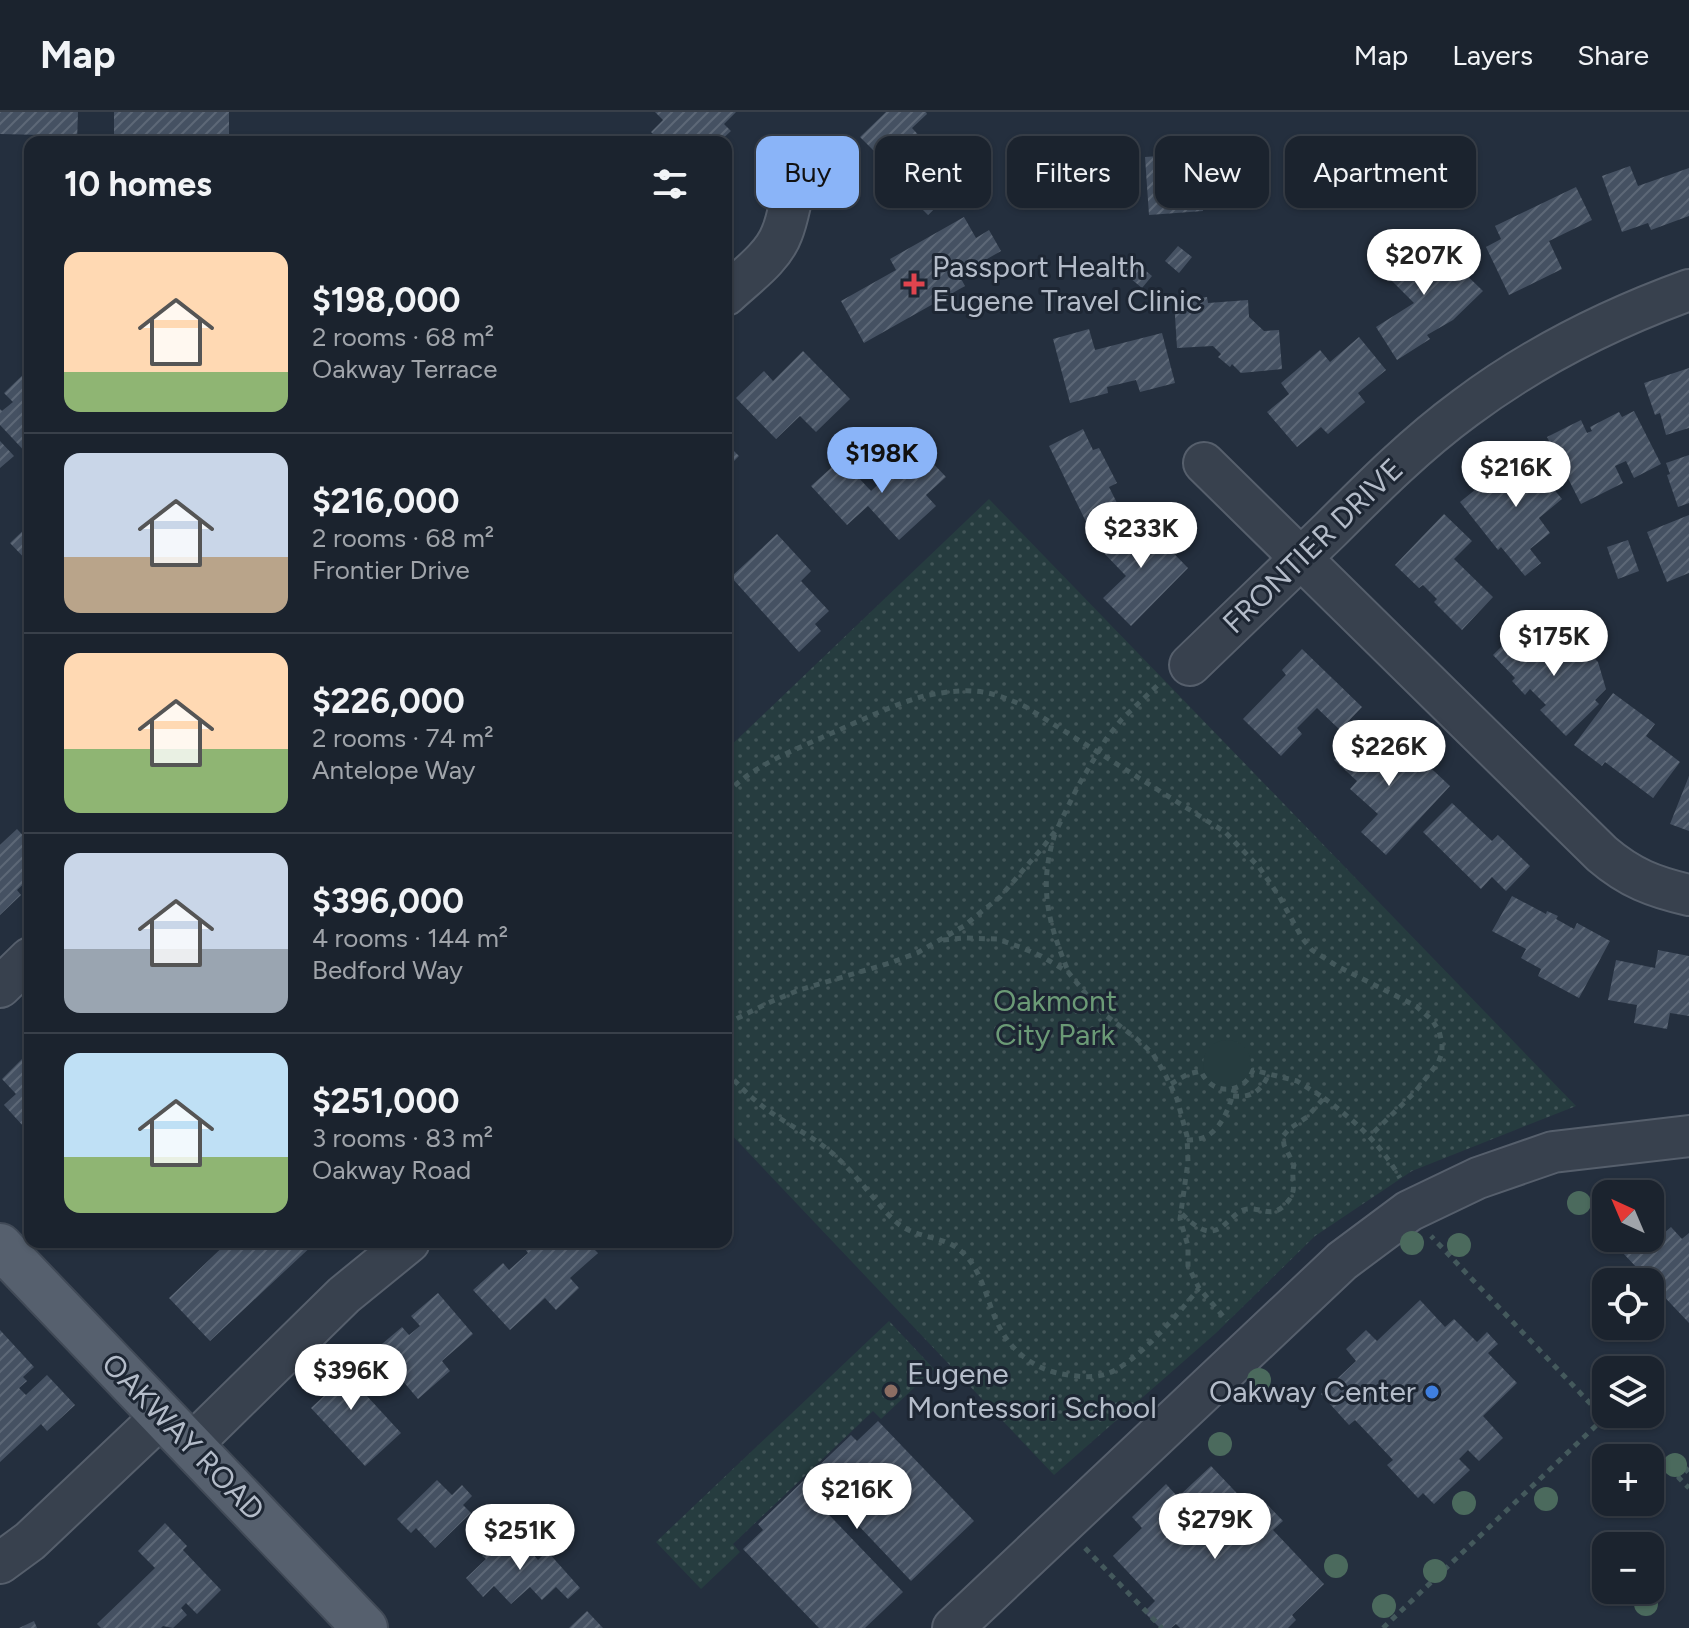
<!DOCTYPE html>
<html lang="en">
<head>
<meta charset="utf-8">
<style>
	:root { --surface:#1b232e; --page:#242b36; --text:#f1f3f6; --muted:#a0a4aa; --line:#39404a; --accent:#8ab4f8 }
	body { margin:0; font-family:Figtree,sans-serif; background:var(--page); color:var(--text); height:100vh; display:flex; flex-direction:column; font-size:30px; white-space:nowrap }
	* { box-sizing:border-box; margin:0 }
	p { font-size:26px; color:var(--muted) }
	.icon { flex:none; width:44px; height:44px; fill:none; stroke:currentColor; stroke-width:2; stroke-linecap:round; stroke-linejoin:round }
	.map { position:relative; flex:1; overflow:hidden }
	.panel { position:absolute; left:24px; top:24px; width:708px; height:1112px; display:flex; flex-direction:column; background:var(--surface); border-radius:16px; box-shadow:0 2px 6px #0004,0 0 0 2px var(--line) }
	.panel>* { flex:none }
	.banner { position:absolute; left:756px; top:24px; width:760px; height:72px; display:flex; gap:16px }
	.needle { width:52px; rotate:316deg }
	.tools { position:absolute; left:1592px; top:1068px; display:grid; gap:16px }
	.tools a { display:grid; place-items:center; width:72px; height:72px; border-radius:16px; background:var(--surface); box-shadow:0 2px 6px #0004,0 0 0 2px var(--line); font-size:40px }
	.price { position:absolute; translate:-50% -68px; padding:0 18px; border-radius:28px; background:#fff; color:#222; font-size:26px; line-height:52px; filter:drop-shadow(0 2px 4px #0008) }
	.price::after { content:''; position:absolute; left:50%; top:48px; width:24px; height:18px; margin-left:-12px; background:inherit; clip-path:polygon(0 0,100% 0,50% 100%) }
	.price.active { background:var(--accent); color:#111 }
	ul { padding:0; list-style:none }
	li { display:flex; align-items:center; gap:24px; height:200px; padding:0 40px }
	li+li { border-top:2px solid var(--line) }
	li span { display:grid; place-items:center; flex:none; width:224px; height:160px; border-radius:16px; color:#555 }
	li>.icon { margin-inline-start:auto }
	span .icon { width:96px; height:96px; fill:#fffc; stroke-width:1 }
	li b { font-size:34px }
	h2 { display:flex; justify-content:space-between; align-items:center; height:96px; padding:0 40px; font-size:34px }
	.chip { padding:0 28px; border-radius:16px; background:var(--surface); box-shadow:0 2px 6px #0004,0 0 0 2px var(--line); font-size:28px; line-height:72px }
	.chip.active { background:var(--accent); color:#111 }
	header { display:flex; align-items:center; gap:48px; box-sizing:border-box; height:112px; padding:0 40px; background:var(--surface); border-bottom:2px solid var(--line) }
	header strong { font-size:38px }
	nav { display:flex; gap:44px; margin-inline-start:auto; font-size:28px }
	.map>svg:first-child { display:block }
	.park { fill:url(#park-dots) }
	.pitch { fill:#263c3f }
	.building { fill:url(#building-hatch) }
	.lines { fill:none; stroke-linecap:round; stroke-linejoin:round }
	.minor-casing { stroke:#565f6c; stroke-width:44 }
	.major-casing { stroke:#414a57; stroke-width:48 }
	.path { stroke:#44595c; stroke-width:5; stroke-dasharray:6 6; stroke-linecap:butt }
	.minor { stroke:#38414e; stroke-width:40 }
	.major { stroke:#56606e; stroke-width:44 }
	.tree { fill:#4b6a5d }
	.health-dot { fill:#e0444e; stroke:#1d2633; stroke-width:3 }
	.education-dot { fill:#8d6e63; stroke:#1d2633; stroke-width:3 }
	.shop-dot { fill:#3f7fe0; stroke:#1d2633; stroke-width:3 }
	.labels { text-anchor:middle; stroke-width:6; stroke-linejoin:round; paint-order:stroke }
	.poi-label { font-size:30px; fill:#b4bcc9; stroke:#1d2633; text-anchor:start }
	.street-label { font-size:30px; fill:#b4bcc9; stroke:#1d2633 }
	.park-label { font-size:30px; fill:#6b9a76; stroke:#1d2633 }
</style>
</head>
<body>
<header>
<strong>Map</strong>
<nav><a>Map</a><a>Layers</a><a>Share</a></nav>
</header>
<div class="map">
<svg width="1689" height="1516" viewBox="0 0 1689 1516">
	<defs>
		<pattern id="park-dots" width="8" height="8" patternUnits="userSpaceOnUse" patternTransform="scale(2)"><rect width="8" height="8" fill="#263c3f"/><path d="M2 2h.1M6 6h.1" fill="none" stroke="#435659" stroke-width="1.8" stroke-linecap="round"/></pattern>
		<pattern id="building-hatch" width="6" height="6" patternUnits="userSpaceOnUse" patternTransform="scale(2)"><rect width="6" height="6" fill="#455162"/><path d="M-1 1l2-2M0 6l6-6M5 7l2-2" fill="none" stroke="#5d6877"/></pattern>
	</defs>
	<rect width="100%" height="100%" fill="#242f3e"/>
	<path class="park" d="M989,387L1576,994L1412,1059L1315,1124L1216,1221L1054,1363L726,1017V638Z
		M889,1209L934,1257L881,1307L873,1299L733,1432L740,1440L701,1477L656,1430Z"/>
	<path class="pitch" d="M1203 952a24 24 0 1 1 48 0a24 24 0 1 1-48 0Z"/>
	<path class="building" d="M0,0H78L77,30H43V23L0,22Z
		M114,0H229V30H201V24H145V30H114Z
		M655,0H736L724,12L731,19L719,30H661L651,20L663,8Z
		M886,0H926L927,2L912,16L934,40L948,26L976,55L928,103L899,74L904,69L860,25Z
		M1199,41L1203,99L1149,103L1145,45Z
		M1630,54L1638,74L1689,56V104L1651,118L1648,111L1622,120L1602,64Z
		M1576,75L1592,108L1549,129L1562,157L1509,183L1486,135L1501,127L1495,114Z
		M964,105L976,126L989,118L1001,139L959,163L965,174L864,231L841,189L896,158L890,147Z
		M1422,128L1453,157L1456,153L1483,179L1453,208L1427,223L1430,227L1397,248L1376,215L1414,191L1390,167L1395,162L1383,151L1401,131L1411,140Z
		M1178,134L1192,145L1179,161L1165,149Z
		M1134,149L1152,164L1142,176L1124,161Z
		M1207,185L1208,191L1248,188L1249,205L1264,219L1279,218L1282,257L1241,261L1232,252L1230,255L1218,245L1221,242L1213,234L1177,236L1174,188Z
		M1089,217L1095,238L1162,221L1175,271L1140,280L1136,268L1107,275L1108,281L1070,291L1053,227Z
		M1359,225L1386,258L1358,281L1365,290L1328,322L1321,315L1297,335L1267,300L1289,282L1281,271L1320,238L1330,250Z
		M803,239L850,287L816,320L800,304L776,327L736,286L764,259L773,269Z
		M30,256V345L0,313V297L2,299L13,290L4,281Z
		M1689,256V316L1666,323L1660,301L1655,303L1644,271Z
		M1634,299L1661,352L1634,366L1626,349L1615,354L1623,371L1581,392L1547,325L1581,308L1587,321L1592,319L1590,315L1619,300L1622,305Z
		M1083,317L1093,338L1099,336L1117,371L1109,375L1121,399L1089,416L1049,334Z
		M0,329L14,344L0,356Z
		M726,331L739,344L726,357Z
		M1526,334L1556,372L1552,375L1562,387L1539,406L1550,421L1530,437L1541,451L1525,464L1501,435L1498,438L1460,390L1481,373L1486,380L1509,362L1502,353Z
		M1689,343V391L1678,395L1667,363L1670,362L1666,351Z
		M841,347L871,379L898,354L903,358L913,349L919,356L929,347L946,365L926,383L936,394L899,428L868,394L847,413L811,374Z
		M1444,402L1472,429L1454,447L1493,485L1462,518L1434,490L1437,487L1423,473L1419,476L1395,453Z
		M1689,403V461L1667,470L1647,420Z
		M1137,404L1188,456L1131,514L1103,486L1126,464L1102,439Z
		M30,412V452L10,431Z
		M777,422L811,459L801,469L829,499L815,512L821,519L799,540L731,465Z
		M1628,428L1639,459L1618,467L1607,435Z
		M1523,513L1549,539L1557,530L1572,545L1582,534L1598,550L1606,577L1595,588L1599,592L1566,624L1540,598L1546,593L1530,577L1525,583L1512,569L1515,566L1493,543Z
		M1302,537L1362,595L1340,618L1317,596L1297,616L1302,622L1281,644L1243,607L1286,563L1282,558Z
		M1613,581L1655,612L1646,624L1680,650L1653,686L1605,650L1602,654L1574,633Z
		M1364,615L1409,657L1419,645L1450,674L1386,743L1361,720L1378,702L1350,677L1357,669L1334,648Z
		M1689,664V719L1670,712Z
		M1452,691L1492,729L1498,723L1530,754L1506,779L1492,765L1481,777L1423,720Z
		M17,717L30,731V766L17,778L21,783L0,803V733Z
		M1512,784L1546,802L1547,799L1558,804L1556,807L1574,817L1577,811L1610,829L1579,886L1538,864L1541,857L1521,846L1526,837L1492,819Z
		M1658,838L1689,844V904L1670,901L1667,917L1634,911L1637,893L1608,888L1616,848L1655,856Z
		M28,941L30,944V1010L24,1015L4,993L16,982L2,967Z
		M1650,1111L1662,1123L1671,1115L1682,1127L1689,1121V1211L1622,1140L1636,1126H1650Z
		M228,1130H316L210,1229L169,1186Z
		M533,1130H587L598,1141L570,1166L579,1176L556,1198L545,1186L510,1218L473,1178L503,1151L509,1158L528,1141L525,1137Z
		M438,1181L473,1222L442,1249L450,1259L418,1287L376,1237L402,1215L409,1223L420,1214L411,1204Z
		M1420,1188L1445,1215L1454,1207L1477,1230L1487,1220L1498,1232L1488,1241L1517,1271L1483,1304L1503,1326L1479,1349L1468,1338L1459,1347L1470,1358L1434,1392L1423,1381L1418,1386L1387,1353L1393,1348L1355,1308L1349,1313L1321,1282L1356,1249L1346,1237L1366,1218L1377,1229Z
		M0,1218L34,1255L23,1265L27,1269L19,1276L26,1283L47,1263L75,1293L47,1319L41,1312L0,1350Z
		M336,1239L349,1253L343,1258L401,1321L365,1354L311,1296L326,1282L309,1265Z
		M878,1309L974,1409L911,1469L821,1374L811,1384L903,1480L865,1516H819L743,1437L763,1418L758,1412L851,1323L857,1329Z
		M1211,1354L1252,1397L1262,1387L1283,1409L1273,1418L1324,1472L1292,1503L1296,1508L1288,1516H1180L1176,1512L1171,1516H1160L1144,1500L1155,1489L1113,1444L1142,1416L1132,1405L1166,1372L1178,1385Z
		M437,1368L452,1383L462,1373L472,1384L463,1393L471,1401L435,1436L416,1416L411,1421L397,1407Z
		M165,1411L187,1434L183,1438L221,1478L197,1502L186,1491L181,1496L187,1503L173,1516L163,1514L161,1516H101L97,1512L155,1456L138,1439Z
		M515,1422L538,1448L547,1439L580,1476L568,1487L556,1475L542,1488L530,1475L511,1492L494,1474L483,1485L466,1466L486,1447L482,1444L504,1424L508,1429Z
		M587,1499L603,1516H569Z
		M34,1509L37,1516H19Z"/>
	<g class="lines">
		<g class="minor-casing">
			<path id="minor" d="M726,183C745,165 773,146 782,121C787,109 789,96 792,84
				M1204,351L1602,742C1630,766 1654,775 1689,783
				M1190,553C1237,508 1283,463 1330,418C1373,375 1416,332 1465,296C1533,245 1609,207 1689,178
				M0,875L30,846
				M191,1333L344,1183L409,1130
				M0,1451L30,1429L162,1304
				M953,1516L1342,1149L1409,1099L1478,1066L1553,1040L1689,1024"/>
		</g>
		<g class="major-casing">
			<path id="major" d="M0,1134L365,1516"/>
		</g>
		<path class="path" d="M726,682C753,653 797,637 832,621C862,608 892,593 924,584C939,581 957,578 973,579C992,580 1009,587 1026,595L1225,720L1259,755L1279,784L1302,826L1312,838L1337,854L1416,894L1432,908L1439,919L1442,931V941L1438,951L1414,981L1370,1024
			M1055,722C1038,774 1048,810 1068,859
			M943,828L964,826L997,827L1020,835L1041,844L1068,860L1100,899L1137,927L1153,942L1165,962L1177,987L1187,1024L1188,1050L1180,1107L1188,1134V1154L1199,1176L1227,1209
			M726,912L768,891L799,878L890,851L917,841L964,814L981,800L1000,785L1043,735L1057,717L1078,674L1106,627L1122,607L1161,570
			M726,959C742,978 760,994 781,1007C798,1018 816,1027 832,1041C848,1055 863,1073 877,1090C885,1099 893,1109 903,1115C919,1125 939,1125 954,1134C984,1153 985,1190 1001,1218C1013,1240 1033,1255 1057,1261C1072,1264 1091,1267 1106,1262C1134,1254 1180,1200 1199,1176
			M1171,972L1188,962L1201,959C1211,984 1244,983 1253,958L1297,969L1324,986L1307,1005L1289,1017L1283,1024L1284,1033L1294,1053C1290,1066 1298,1076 1289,1088C1272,1111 1260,1092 1243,1098C1236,1101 1229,1109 1223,1114C1207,1127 1193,1112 1181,1101
			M1233,984C1252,986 1261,979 1269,962
			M1324,986C1355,1009 1381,1032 1400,1066
			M1187,1028C1194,1028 1202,1027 1207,1024C1222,1016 1231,992 1234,977
			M1689,1356L1679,1366L1689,1376
			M1085,1436L1162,1516
			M1383,1516L1604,1306L1431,1124"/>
		<use href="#minor" class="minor"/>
		<use href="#major" class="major"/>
	</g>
	<g class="tree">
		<circle cx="1579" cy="1091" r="12"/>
		<circle cx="1412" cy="1131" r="12"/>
		<circle cx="1459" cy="1133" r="12"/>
		<circle cx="1259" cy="1268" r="12"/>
		<circle cx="1220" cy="1332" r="12"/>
		<circle cx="1675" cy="1353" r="12"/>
		<circle cx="1546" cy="1387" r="12"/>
		<circle cx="1464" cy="1391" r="12"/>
		<circle cx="1336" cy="1454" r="12"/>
		<circle cx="1435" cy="1459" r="12"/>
		<circle cx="1646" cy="1492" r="12"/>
		<circle cx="1384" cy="1494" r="12"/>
	</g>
	<path class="health-dot" d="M910 160h8v8h8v8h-8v8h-8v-8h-8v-8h8z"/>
	<circle class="education-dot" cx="891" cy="1279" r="8"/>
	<circle class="shop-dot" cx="1432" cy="1280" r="8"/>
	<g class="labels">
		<g class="poi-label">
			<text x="932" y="165">Passport Health<tspan x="932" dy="34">Eugene Travel Clinic</tspan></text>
			<text x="907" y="1272">Eugene<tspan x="907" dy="34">Montessori School</tspan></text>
			<text x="1416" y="1290" text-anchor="end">Oakway Center</text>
		</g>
		<g class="street-label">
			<text transform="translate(1313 434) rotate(-44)" y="10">FRONTIER DRIVE</text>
			<text transform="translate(183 1325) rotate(46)" y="10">OAKWAY ROAD</text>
		</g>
		<g class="park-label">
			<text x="1055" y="899">Oakmont<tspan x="1055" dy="34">City Park</tspan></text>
		</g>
	</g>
</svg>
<div class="tools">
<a><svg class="needle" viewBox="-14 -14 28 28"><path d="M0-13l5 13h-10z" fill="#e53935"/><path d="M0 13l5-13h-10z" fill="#a0a4aa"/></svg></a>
<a><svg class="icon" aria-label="locate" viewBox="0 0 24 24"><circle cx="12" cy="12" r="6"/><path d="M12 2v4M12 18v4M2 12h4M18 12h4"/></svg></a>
<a><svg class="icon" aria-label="layers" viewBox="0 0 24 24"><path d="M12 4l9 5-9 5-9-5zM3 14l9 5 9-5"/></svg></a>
<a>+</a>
<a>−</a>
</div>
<b class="price" style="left:1424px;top:185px">$207K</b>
<b class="price active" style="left:882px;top:383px">$198K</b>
<b class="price" style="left:1516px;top:397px">$216K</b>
<b class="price" style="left:1141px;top:458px">$233K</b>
<b class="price" style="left:1554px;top:566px">$175K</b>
<b class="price" style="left:1389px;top:676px">$226K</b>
<b class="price" style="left:351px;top:1300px">$396K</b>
<b class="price" style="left:857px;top:1419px">$216K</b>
<b class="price" style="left:1215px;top:1449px">$279K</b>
<b class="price" style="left:520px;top:1460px">$251K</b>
<div class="banner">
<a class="chip active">Buy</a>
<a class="chip">Rent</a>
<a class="chip">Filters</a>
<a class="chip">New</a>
<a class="chip">Apartment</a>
</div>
<section class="panel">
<h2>10 homes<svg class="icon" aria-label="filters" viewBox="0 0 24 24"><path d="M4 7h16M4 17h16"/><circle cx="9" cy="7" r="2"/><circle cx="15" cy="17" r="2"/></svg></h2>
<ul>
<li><span style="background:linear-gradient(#ffd9b3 75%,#8fb573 0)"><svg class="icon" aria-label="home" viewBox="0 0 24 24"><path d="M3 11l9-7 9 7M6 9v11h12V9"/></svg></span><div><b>$198,000</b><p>2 rooms · 68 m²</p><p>Oakway Terrace</p></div></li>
<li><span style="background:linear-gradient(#c9d6e8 65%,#b9a48a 0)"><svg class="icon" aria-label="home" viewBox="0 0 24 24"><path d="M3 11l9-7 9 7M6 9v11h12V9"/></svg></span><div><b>$216,000</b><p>2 rooms · 68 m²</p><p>Frontier Drive</p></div></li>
<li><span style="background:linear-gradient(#ffd9b3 60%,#8fb573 0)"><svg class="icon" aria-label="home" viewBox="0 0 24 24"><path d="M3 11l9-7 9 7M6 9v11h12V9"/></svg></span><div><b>$226,000</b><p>2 rooms · 74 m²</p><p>Antelope Way</p></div></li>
<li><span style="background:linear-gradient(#c9d6e8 60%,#9aa5b1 0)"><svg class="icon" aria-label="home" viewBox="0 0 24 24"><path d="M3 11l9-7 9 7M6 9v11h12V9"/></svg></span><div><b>$396,000</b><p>4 rooms · 144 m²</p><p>Bedford Way</p></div></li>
<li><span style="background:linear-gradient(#bfe0f5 65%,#8fb573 0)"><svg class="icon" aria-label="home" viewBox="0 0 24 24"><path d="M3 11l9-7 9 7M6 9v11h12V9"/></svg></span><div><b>$251,000</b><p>3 rooms · 83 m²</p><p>Oakway Road</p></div></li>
</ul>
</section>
</div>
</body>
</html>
